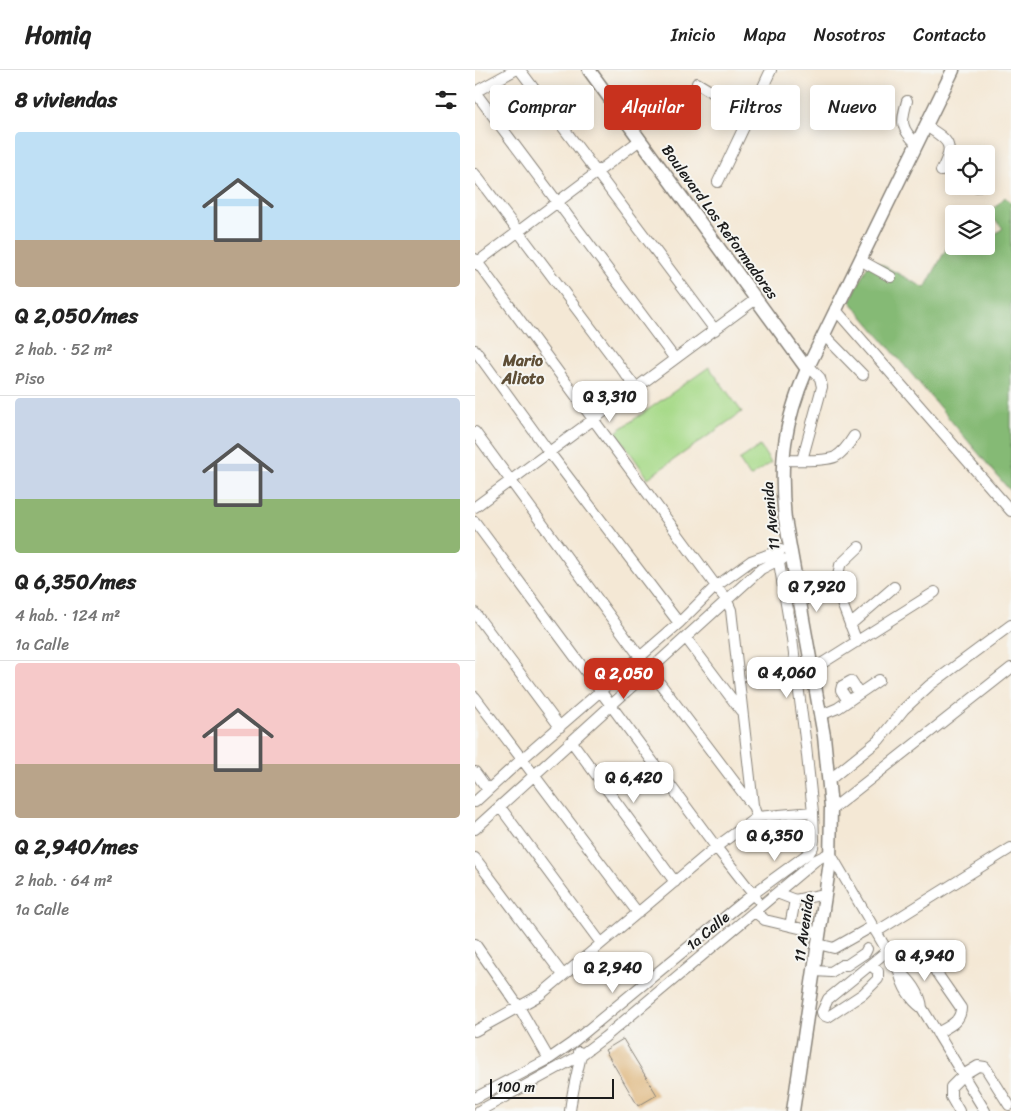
<!DOCTYPE html>
<html lang="es">
<head>
<meta charset="utf-8">
<style>
	:root { --surface:#fff; --page:#f2f2f2; --text:#222; --muted:#767676; --line:#e0e0e0; --accent:#c8321e }
	body { margin:0; font-family:Sriracha,sans-serif; background:var(--page); color:var(--text); height:100vh; display:flex; flex-direction:column; font-size:19px; white-space:nowrap }
	* { box-sizing:border-box; margin:0 }
	p { font-size:16px; color:var(--muted) }
	.icon { flex:none; width:28px; height:28px; fill:none; stroke:currentColor; stroke-width:2; stroke-linecap:round; stroke-linejoin:round }
	.map { position:relative; flex:1; overflow:hidden }
	.drawer { display:flex; flex-direction:column; background:var(--surface); width:475px }
	.drawer>* { flex:none }
	.top-card { position:absolute; left:15px; top:15px; width:445px; height:45px; display:flex; gap:10px }
	.buttons { position:absolute; left:470px; top:75px; display:grid; gap:10px }
	.buttons a { display:grid; place-items:center; width:50px; height:50px; border-radius:5px; background:var(--surface); box-shadow:0 2px 12px #0003; font-size:25px }
	.scale { position:absolute; left:15px; bottom:12px; width:124px; box-sizing:border-box; padding-left:5px; border:2px solid #1c1c1c; border-top:0; font-size:14px; line-height:18px; white-space:nowrap; color:#1c1c1c; -webkit-text-stroke:4px #f6f6f2; paint-order:stroke }
	.price { position:absolute; translate:-50% -42px; padding:0 11px; border-radius:10px; background:#fff; color:#222; font-size:16px; line-height:32px; filter:drop-shadow(0 1px 2px #0008) }
	.price::after { content:''; position:absolute; left:50%; top:30px; width:15px; height:11px; margin-left:-8px; background:inherit; clip-path:polygon(0 0,100% 0,50% 100%) }
	.price.active { background:var(--accent); color:#fff }
	ul { padding:0; list-style:none }
	li { display:grid; align-content:center; gap:10px; height:265px; padding:0 15px }
	li+li { border-top:1px solid var(--line) }
	li span { display:grid; place-items:center; height:155px; border-radius:5px; color:#555 }
	li>.icon { margin-inline-start:auto }
	span .icon { width:90px; height:90px; fill:#fffc; stroke-width:1 }
	li b { font-size:21px }
	h2 { display:flex; justify-content:space-between; align-items:center; height:60px; padding:0 15px; font-size:21px }
	.chip { padding:0 18px; border-radius:5px; background:var(--surface); box-shadow:0 2px 12px #0003; font-size:18px; line-height:45px }
	.chip.active { background:var(--accent); color:#fff }
	header { display:flex; align-items:center; gap:30px; box-sizing:border-box; height:70px; padding:0 25px; background:var(--surface); border-bottom:1px solid var(--line) }
	header strong { font-size:24px }
	nav { display:flex; gap:28px; margin-inline-start:auto; font-size:18px }
	main { display:flex; flex:1; min-height:0 }
	.map>svg:first-child { display:block }
	.green { fill:#a7da89; stroke:#627b52 }
	.forest { fill:#85ba75; stroke:#506b48 }
	.building { fill:#daaa67 }
	.lines { fill:none; stroke-linecap:round; stroke-linejoin:round }
	.minor-casing { stroke:#888278; stroke-width:12 }
	.major-casing { stroke:#888278; stroke-width:15 }
	.minor { stroke:#fff; stroke-width:10 }
	.major { stroke:#fff; stroke-width:12 }
	.labels { text-anchor:middle; stroke-width:4; stroke-linejoin:round; paint-order:stroke }
	.street-label { font-size:15px; fill:#1c1c1c; stroke:#f6f6f2 }
	.neighbourhood-label { font-size:16px; font-weight:bold; fill:#5e4e36; stroke:#f6f6f2 }
</style>
</head>
<body>
<header>
<strong>Homiq</strong>
<nav><a>Inicio</a><a>Mapa</a><a>Nosotros</a><a>Contacto</a></nav>
</header>
<main>
<section class="drawer">
<h2>8 viviendas<svg class="icon" aria-label="filters" viewBox="0 0 24 24"><path d="M4 7h16M4 17h16"/><circle cx="9" cy="7" r="2"/><circle cx="15" cy="17" r="2"/></svg></h2>
<ul>
<li><span style="background:linear-gradient(#bfe0f5 70%,#b9a48a 0)"><svg class="icon" aria-label="home" viewBox="0 0 24 24"><path d="M3 11l9-7 9 7M6 9v11h12V9"/></svg></span><div><b>Q 2,050/mes</b><p>2 hab. · 52 m²</p><p>Piso</p></div></li>
<li><span style="background:linear-gradient(#c9d6e8 65%,#8fb573 0)"><svg class="icon" aria-label="home" viewBox="0 0 24 24"><path d="M3 11l9-7 9 7M6 9v11h12V9"/></svg></span><div><b>Q 6,350/mes</b><p>4 hab. · 124 m²</p><p>1a Calle</p></div></li>
<li><span style="background:linear-gradient(#f6c9c9 65%,#b9a48a 0)"><svg class="icon" aria-label="home" viewBox="0 0 24 24"><path d="M3 11l9-7 9 7M6 9v11h12V9"/></svg></span><div><b>Q 2,940/mes</b><p>2 hab. · 64 m²</p><p>1a Calle</p></div></li>
</ul>
</section>
<div class="map">
<svg width="536" height="1041" viewBox="0 0 536 1041">
	<rect width="100%" height="100%" fill="#f6f6f2"/>
	<filter id="ink" filterUnits="userSpaceOnUse"><feTurbulence type="fractalNoise" baseFrequency=".02" numOctaves="2"/><feDisplacementMap in="SourceGraphic" scale="10" xChannelSelector="R" yChannelSelector="G"/><feConvolveMatrix kernelMatrix="1 2 1 2 8 2 1 2 1" color-interpolation-filters="sRGB"/></filter>
	<filter id="wash" filterUnits="userSpaceOnUse"><feTurbulence type="fractalNoise" baseFrequency=".0096" numOctaves="4" result="noise"/><feDisplacementMap in="SourceGraphic" scale="20" xChannelSelector="R" yChannelSelector="G"/><feGaussianBlur stdDeviation="1.12" result="paint"/><feColorMatrix in="noise" values="0 0 0 0 0 0 0 0 0 0 0 0 0 0 0 0 0 1.4 0 .05"/><feComposite in="paint" operator="in"/></filter>
	<g filter="url(#wash)">
		<rect width="100%" height="100%" fill="#f4e8d5"/>
		<path class="green" d="M234,297L267,342L173,408L141,362Z
			M285,376L296,393L275,407L264,390Z"/>
		<path class="forest" d="M530,127L536,133V422L375,231L396,189L450,218L476,170L479,172V176H486L495,182L504,176H511V171L528,158L513,144Z"/>
		<g id="blocks">
			<path class="building" d="M148,969L182,1025L163,1036L130,980Z"/>
		</g>
	</g>
	<g filter="url(#ink)">
		<use href="#blocks" fill-opacity="0" stroke="#888278" stroke-width="1"/>
		<g class="lines">
			<g class="minor-casing">
				<path id="minor" d="M45,0L240,260
					M222,13L275,45
					M0,22L200,289
					M0,22L40,0
					M432,31C426,52 425,58 442,74
					M451,56C475,71 480,75 466,101
					M0,104L161,318
					M243,112L296,0
					M502,116V117
					M0,189L252,531L256,540L278,735L282,747
					M385,190L416,207
					M0,194L165,70
					M360,239L536,441
					M349,265L388,305
					M0,280L74,382L204,553
					M0,362L165,587L277,735
					M308,390C321,390 348,392 360,387C368,383 374,374 379,366
					M327,390L347,317L345,308L333,295
					M0,437L281,229
					M0,452L241,777L281,828
					M0,543L85,657
					M375,555L419,517
					M211,568L266,641
					M382,572L361,518L365,495L384,477
					M338,597L346,594L460,522
					M0,627L163,843
					M373,631L366,620L367,616L376,611L384,623
					M346,645L363,638L404,610
					M97,672L200,812
					M0,702L13,720
					M353,711L404,670L429,639L455,615L536,555
					M0,732L47,689L204,553L240,517L276,491L306,480
					M25,737L126,873
					M356,740L536,598
					M0,759L286,499L300,492L308,489
					M0,788L88,905
					M302,823L320,830L350,824
					M280,842L290,850L345,863
					M315,856L320,830
					M401,862L536,778
					M0,874L44,937L74,989
					M343,874L359,878L398,856
					M395,895L403,901V909L388,924L353,947L348,945L347,942L353,929L412,881
					M340,901L356,902L367,895H372L390,883L392,879
					M424,901C427,915 435,929 447,938L510,1041
					M461,902L486,938C486,952 473,957 462,963
					M0,961L65,925L241,777L282,747L338,742
					M0,1028L74,989L97,973L278,824L334,783L338,777L339,770L338,742L331,676L317,569L302,481
					M4,1041L106,985L130,967L341,790L355,783L424,901C435,909 446,924 447,938
					M95,1041C97,1022 102,1004 106,985L104,982
					M484,1041L476,1027V1017L488,1005L503,996L510,997L534,1035"/>
			</g>
			<g class="major-casing">
				<path id="major" d="M114,0L332,299
					M318,1041L355,792L356,737L349,666L310,449C304,391 309,353 332,299L478,0"/>
			</g>
			<use href="#minor" class="minor"/>
			<use href="#major" class="major"/>
		</g>
	</g>
	<g class="labels">
		<g class="street-label">
			<text transform="translate(245 152) rotate(54)" y="5">Boulevard Los Reformadores</text>
			<text transform="translate(296 446) rotate(-96)" y="5">11 Avenida</text>
			<text transform="translate(329 858) rotate(-82)" y="5">11 Avenida</text>
			<text transform="translate(233 861) rotate(-40)" y="5">1a Calle</text>
		</g>
		<g class="neighbourhood-label">
			<text x="48" y="296">Mario<tspan x="48" dy="18">Alioto</tspan></text>
		</g>
	</g>
</svg>
<div class="buttons">
<a><svg class="icon" aria-label="locate" viewBox="0 0 24 24"><circle cx="12" cy="12" r="6"/><path d="M12 2v4M12 18v4M2 12h4M18 12h4"/></svg></a>
<a><svg class="icon" aria-label="layers" viewBox="0 0 24 24"><path d="M12 4l9 5-9 5-9-5zM3 14l9 5 9-5"/></svg></a>
</div>
<div class="scale">100 m</div>
<b class="price" style="left:135px;top:353px">Q 3,310</b>
<b class="price" style="left:342px;top:543px">Q 7,920</b>
<b class="price" style="left:312px;top:629px">Q 4,060</b>
<b class="price active" style="left:149px;top:630px">Q 2,050</b>
<b class="price" style="left:159px;top:734px">Q 6,420</b>
<b class="price" style="left:300px;top:792px">Q 6,350</b>
<b class="price" style="left:450px;top:912px">Q 4,940</b>
<b class="price" style="left:138px;top:924px">Q 2,940</b>
<div class="top-card">
<a class="chip">Comprar</a>
<a class="chip active">Alquilar</a>
<a class="chip">Filtros</a>
<a class="chip">Nuevo</a>
</div>
</div>
</main>
</body>
</html>
